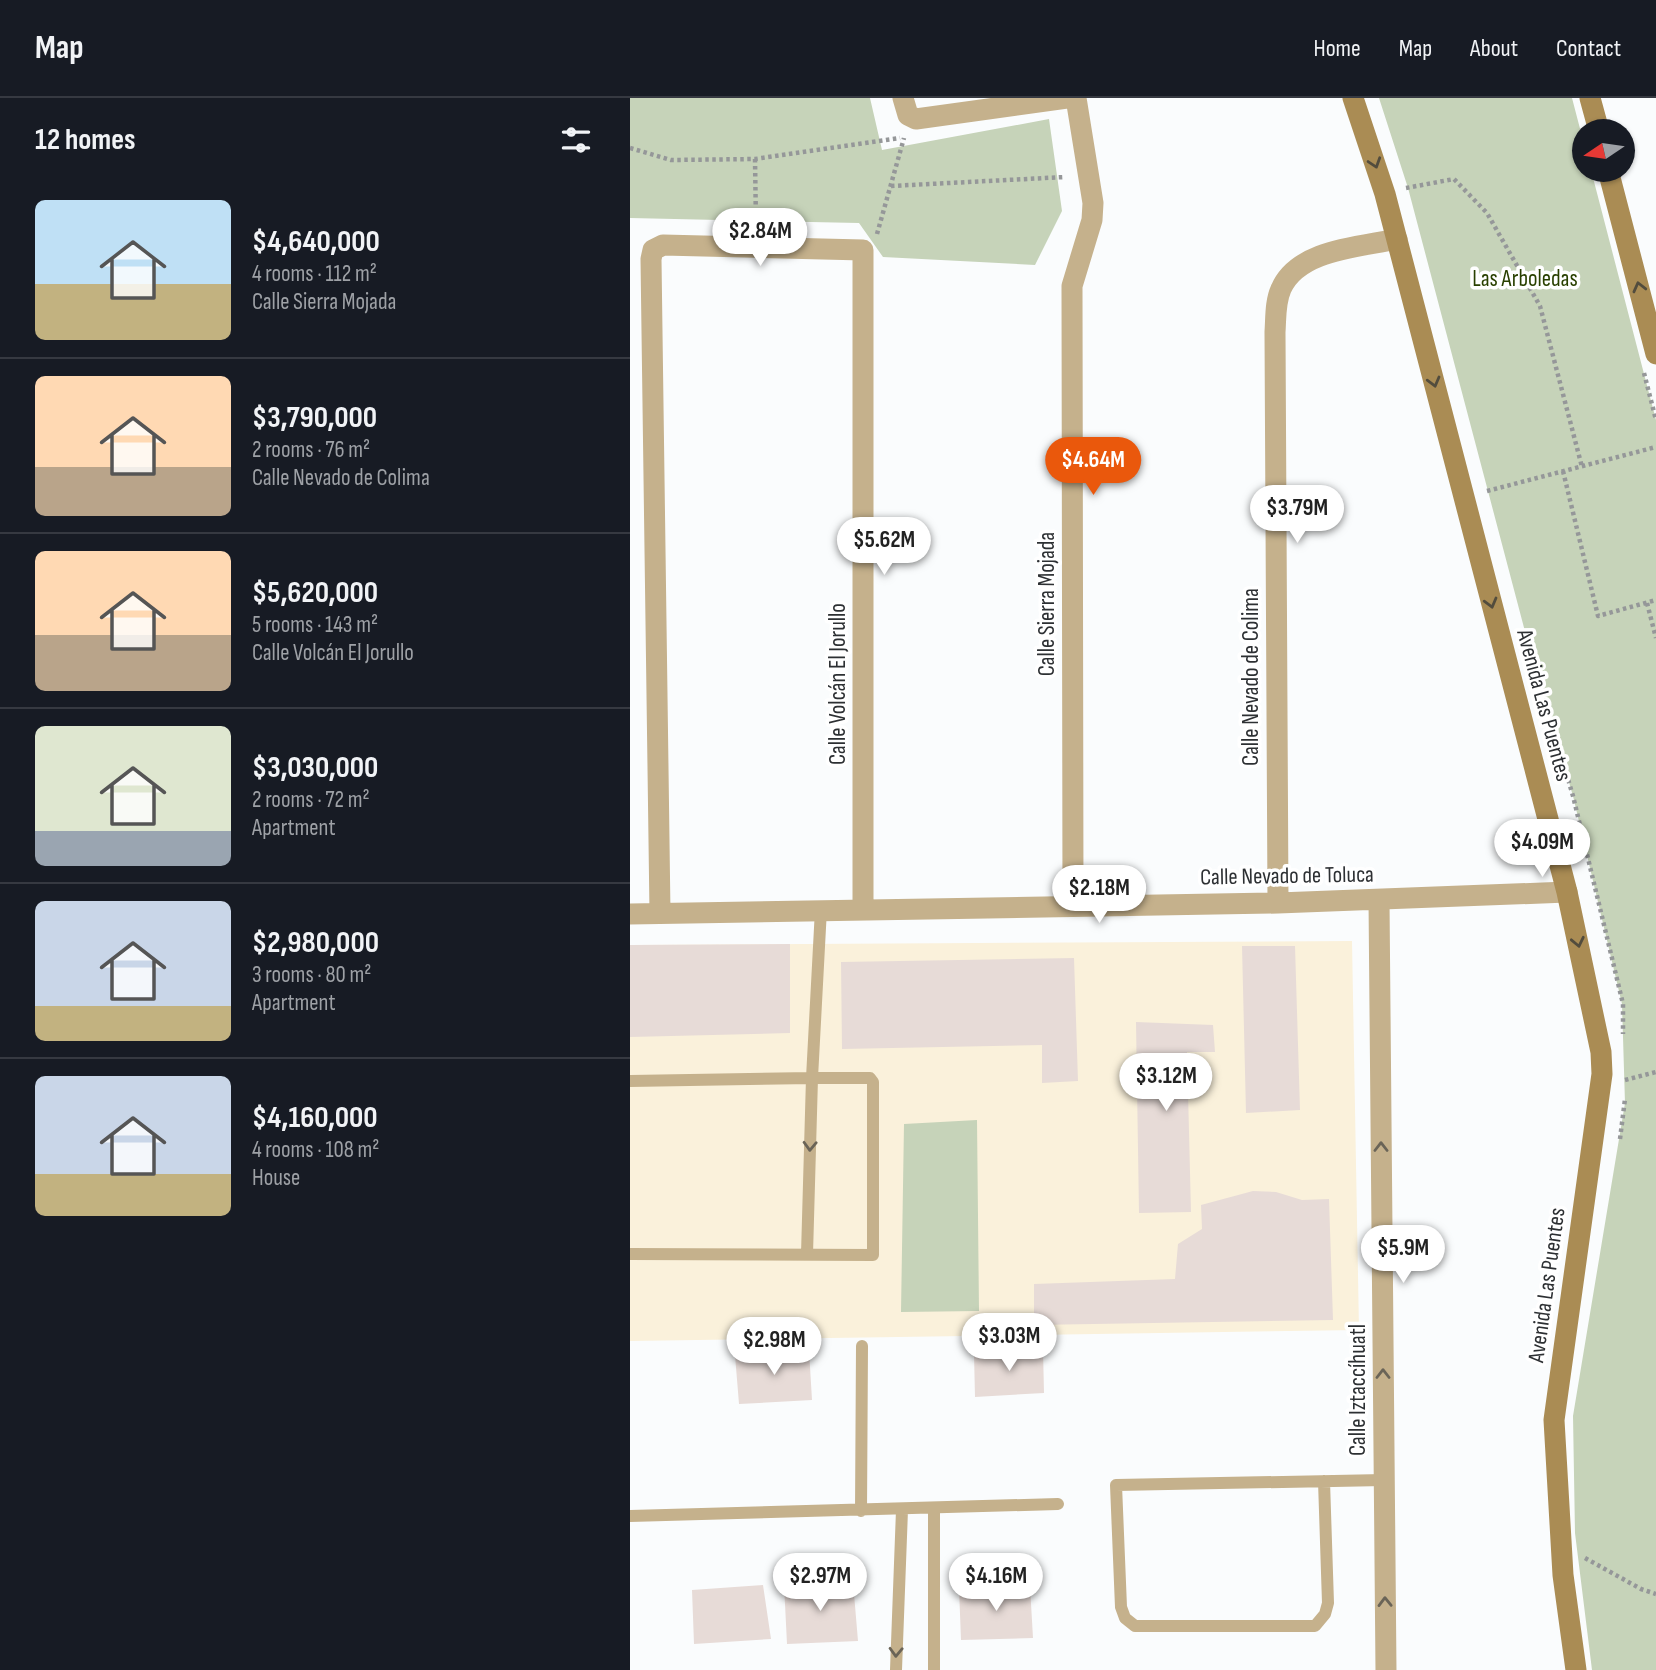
<!DOCTYPE html>
<html lang="en">
<head>
<meta charset="utf-8">
<style>
	:root { --surface:#171b24; --page:#242831; --text:#f1f3f6; --muted:#9ea1a6; --line:#363941; --accent:#ea580c }
	body { margin:0; font-family:"Sofia Sans Condensed",sans-serif; background:var(--page); color:var(--text); height:100vh; display:flex; flex-direction:column; font-size:26px; white-space:nowrap }
	* { box-sizing:border-box; margin:0 }
	p { font-size:23px; color:var(--muted) }
	.icon { flex:none; width:38px; height:38px; fill:none; stroke:currentColor; stroke-width:2; stroke-linecap:round; stroke-linejoin:round }
	.map { position:relative; flex:1; overflow:hidden }
	.drawer { display:flex; flex-direction:column; background:var(--surface); width:630px }
	.drawer>* { flex:none }
	.needle { width:46px; rotate:257deg }
	.buttons { position:absolute; left:942px; top:21px; display:grid; gap:14px }
	.buttons a { display:grid; place-items:center; width:63px; height:63px; border-radius:50%; background:var(--surface); box-shadow:0 2px 5px #0004; font-size:35px }
	.price { position:absolute; translate:-50% -60px; padding:0 16px; border-radius:24px; background:#fff; color:#222; font-size:23px; line-height:46px; filter:drop-shadow(0 2px 4px #0008) }
	.price::after { content:''; position:absolute; left:50%; top:42px; width:21px; height:16px; margin-left:-10px; background:inherit; clip-path:polygon(0 0,100% 0,50% 100%) }
	.price.on { background:var(--accent); color:#fff }
	ul { padding:0; list-style:none }
	li { display:flex; align-items:center; gap:21px; height:175px; padding:0 35px }
	li+li { border-top:2px solid var(--line) }
	li span { display:grid; place-items:center; flex:none; width:196px; height:140px; border-radius:10px; color:#555 }
	li>.icon { margin-inline-start:auto }
	span .icon { width:84px; height:84px; fill:#fffc; stroke-width:1 }
	li b { font-size:30px }
	h2 { display:flex; justify-content:space-between; align-items:center; height:84px; padding:0 35px; font-size:30px }
	header { display:flex; align-items:center; gap:42px; box-sizing:border-box; height:98px; padding:0 35px; background:var(--surface); border-bottom:2px solid var(--line) }
	header strong { font-size:33px }
	nav { display:flex; gap:38px; margin-inline-start:auto; font-size:24px }
	main { display:flex; flex:1; min-height:0 }
	.map>svg:first-child { display:block }
	.education { fill:#faf1db }
	.green { fill:#c6d3b9 }
	.building { fill:#e7dbd7 }
	.lines { fill:none; stroke-linecap:round; stroke-linejoin:round }
	.path { stroke:#959799; stroke-width:4.5; stroke-dasharray:3.5 3.5; stroke-linecap:butt }
	.lane { stroke:#c5b18c; stroke-width:12 }
	.street { stroke:#c5b18c; stroke-width:21 }
	.secondary { stroke:#aa8c54; stroke-width:21 }
	.oneway { stroke:#524c3d }
	.oneway2 { stroke:#6a6457 }
	.labels { text-anchor:middle; stroke-width:7; stroke-linejoin:round; paint-order:stroke }
	.park-label { font-size:23px; fill:#294000; stroke:#fff }
	.street-label { font-size:23px; fill:#2d3033; stroke:#fff }
</style>
</head>
<body>
<header>
<strong>Map</strong>
<nav><a>Home</a><a>Map</a><a>About</a><a>Contact</a></nav>
</header>
<main>
<section class="drawer">
<h2>12 homes<svg class="icon" aria-label="filters" viewBox="0 0 24 24"><path d="M4 7h16M4 17h16"/><circle cx="9" cy="7" r="2"/><circle cx="15" cy="17" r="2"/></svg></h2>
<ul>
<li><span style="background:linear-gradient(#bfe0f5 60%,#c2b280 0)"><svg class="icon" aria-label="home" viewBox="0 0 24 24"><path d="M3 11l9-7 9 7M6 9v11h12V9"/></svg></span><div><b>$4,640,000</b><p>4 rooms · 112 m²</p><p>Calle Sierra Mojada</p></div></li>
<li><span style="background:linear-gradient(#ffd9b3 65%,#b9a48a 0)"><svg class="icon" aria-label="home" viewBox="0 0 24 24"><path d="M3 11l9-7 9 7M6 9v11h12V9"/></svg></span><div><b>$3,790,000</b><p>2 rooms · 76 m²</p><p>Calle Nevado de Colima</p></div></li>
<li><span style="background:linear-gradient(#ffd9b3 60%,#b9a48a 0)"><svg class="icon" aria-label="home" viewBox="0 0 24 24"><path d="M3 11l9-7 9 7M6 9v11h12V9"/></svg></span><div><b>$5,620,000</b><p>5 rooms · 143 m²</p><p>Calle Volcán El Jorullo</p></div></li>
<li><span style="background:linear-gradient(#dfe7d0 75%,#9aa5b1 0)"><svg class="icon" aria-label="home" viewBox="0 0 24 24"><path d="M3 11l9-7 9 7M6 9v11h12V9"/></svg></span><div><b>$3,030,000</b><p>2 rooms · 72 m²</p><p>Apartment</p></div></li>
<li><span style="background:linear-gradient(#c9d6e8 75%,#c2b280 0)"><svg class="icon" aria-label="home" viewBox="0 0 24 24"><path d="M3 11l9-7 9 7M6 9v11h12V9"/></svg></span><div><b>$2,980,000</b><p>3 rooms · 80 m²</p><p>Apartment</p></div></li>
<li><span style="background:linear-gradient(#c9d6e8 70%,#c2b280 0)"><svg class="icon" aria-label="home" viewBox="0 0 24 24"><path d="M3 11l9-7 9 7M6 9v11h12V9"/></svg></span><div><b>$4,160,000</b><p>4 rooms · 108 m²</p><p>House</p></div></li>
</ul>
</section>
<div class="map">
<svg width="1026" height="1572" viewBox="0 0 1026 1572">
	<rect width="100%" height="100%" fill="#fafcfd"/>
	<path class="education" d="M722,843L729,1232L0,1243V847Z"/>
	<path class="green" d="M0,0H240L252,52L419,21L432,113L405,167L253,159L229,125L0,120Z
		M749,0H942L954,46V72H961L1026,322V1572H962L945,1435L943,1318L995,1005L992,906L943,698L897,541L778,90Z
		M347,1022L349,1213L271,1214L274,1026Z"/>
	<path class="building" d="M160,846V935L0,939V847Z
		M612,848H665L670,1012L616,1015Z
		M444,860L448,983L412,985V947L212,951L211,864Z
		M506,924L583,927L585,954H557L561,1114L509,1115Z
		M623,1093L646,1094L672,1102L699,1101L703,1222L404,1227V1186L545,1181L548,1146L572,1131L571,1107Z
		M179,1252L182,1302L109,1306L105,1257Z
		M413,1252L414,1295L345,1299L344,1256Z
		M223,1484L228,1543L157,1546L154,1486Z
		M133,1487L141,1541L64,1546L62,1492Z
		M400,1488L403,1540L331,1542L329,1490Z"/>
	<g class="lines">
		<path class="path" d="M0,50L41,62L125,61L270,40
			M125,61L126,127
			M261,88L435,79
			M776,90L824,81L857,115L910,208L952,369
			M247,136L274,40
			M1014,275L1026,322
			M933,373L968,518L1026,502
			M857,393L1026,349
			M1017,505L1026,540
			M910,588L943,698L993,906V936
			M995,982L1026,974
			M990,1041L995,1001
			M955,1460L1011,1491L1026,1496"/>
		<path class="lane" d="M0,983L182,980L191,811
			M0,1156L243,1157V984L240,980H182L177,1156
			M694,1383L698,1505L695,1516L685,1528H505L495,1520L491,1509L486,1387L754,1382
			M304,1411V1572
			M231,1413L232,1248
			M0,1418L428,1406
			M266,1572L272,1412"/>
		<path class="street" d="M273,0L278,17L286,21L437,0
			M749,802L756,1572
			M648,805L645,234C646,220 645,204 651,191C668,151 731,149 767,141
			M443,806L442,188L462,122L463,105L446,0
			M30,815L21,161L23,152L33,147L233,152V810
			M0,816L648,805L937,794"/>
		<path class="secondary" d="M723,0L755,96L937,794L971,954L972,976L924,1322L933,1477L946,1572
			M960,0L969,33
			M978,72L1026,256"/>
	</g>
	<defs><path id="oneway-chevron" d="M-2-3.5L2.5 0L-2 3.5" fill="none" stroke-width="1.6" stroke-linecap="round" stroke-linejoin="round" transform="scale(1.75)"/></defs>
	<g class="oneway">
		<use href="#oneway-chevron" transform="translate(745 65) rotate(72)"/>
		<use href="#oneway-chevron" transform="translate(1009 189) rotate(-104)"/>
		<use href="#oneway-chevron" transform="translate(804 284) rotate(75)"/>
		<use href="#oneway-chevron" transform="translate(861 505) rotate(75)"/>
		<use href="#oneway-chevron" transform="translate(948 844) rotate(78)"/>
	</g>
	<g class="oneway2">
		<use href="#oneway-chevron" transform="translate(180 1048) rotate(92)"/>
		<use href="#oneway-chevron" transform="translate(751 1049) rotate(-90)"/>
		<use href="#oneway-chevron" transform="translate(753 1276) rotate(-90)"/>
		<use href="#oneway-chevron" transform="translate(755 1504) rotate(-91)"/>
		<use href="#oneway-chevron" transform="translate(266 1554) rotate(92)"/>
	</g>
	<g class="labels">
		<g class="park-label">
			<text x="895" y="188">Las Arboledas</text>
		</g>
		<g class="street-label">
			<text transform="translate(416 506) rotate(-90)" y="8">Calle Sierra Mojada</text>
			<text transform="translate(620 579) rotate(-90)" y="8">Calle Nevado de Colima</text>
			<text transform="translate(207 586) rotate(-90)" y="8">Calle Volcán El Jorullo</text>
			<text transform="translate(915 607) rotate(75)" y="8">Avenida Las Puentes</text>
			<text transform="translate(657 777) rotate(-1)" y="8">Calle Nevado de Toluca</text>
			<text transform="translate(916 1187) rotate(-82)" y="8">Avenida Las Puentes</text>
			<text transform="translate(727 1292) rotate(-90)" y="8">Calle Iztaccíhuatl</text>
		</g>
	</g>
</svg>
<div class="buttons">
<a><svg class="needle" viewBox="-14 -14 28 28"><path d="M0-13l5 13h-10z" fill="#e53935"/><path d="M0 13l5-13h-10z" fill="#9ea1a6"/></svg></a>
</div>
<b class="price" style="left:130px;top:170px">$2.84M</b>
<b class="price on" style="left:463px;top:399px">$4.64M</b>
<b class="price" style="left:667px;top:447px">$3.79M</b>
<b class="price" style="left:254px;top:479px">$5.62M</b>
<b class="price" style="left:912px;top:781px">$4.09M</b>
<b class="price" style="left:469px;top:827px">$2.18M</b>
<b class="price" style="left:536px;top:1015px">$3.12M</b>
<b class="price" style="left:773px;top:1187px">$5.9M</b>
<b class="price" style="left:379px;top:1275px">$3.03M</b>
<b class="price" style="left:144px;top:1279px">$2.98M</b>
<b class="price" style="left:190px;top:1515px">$2.97M</b>
<b class="price" style="left:366px;top:1515px">$4.16M</b>
</div>
</main>
</body>
</html>
